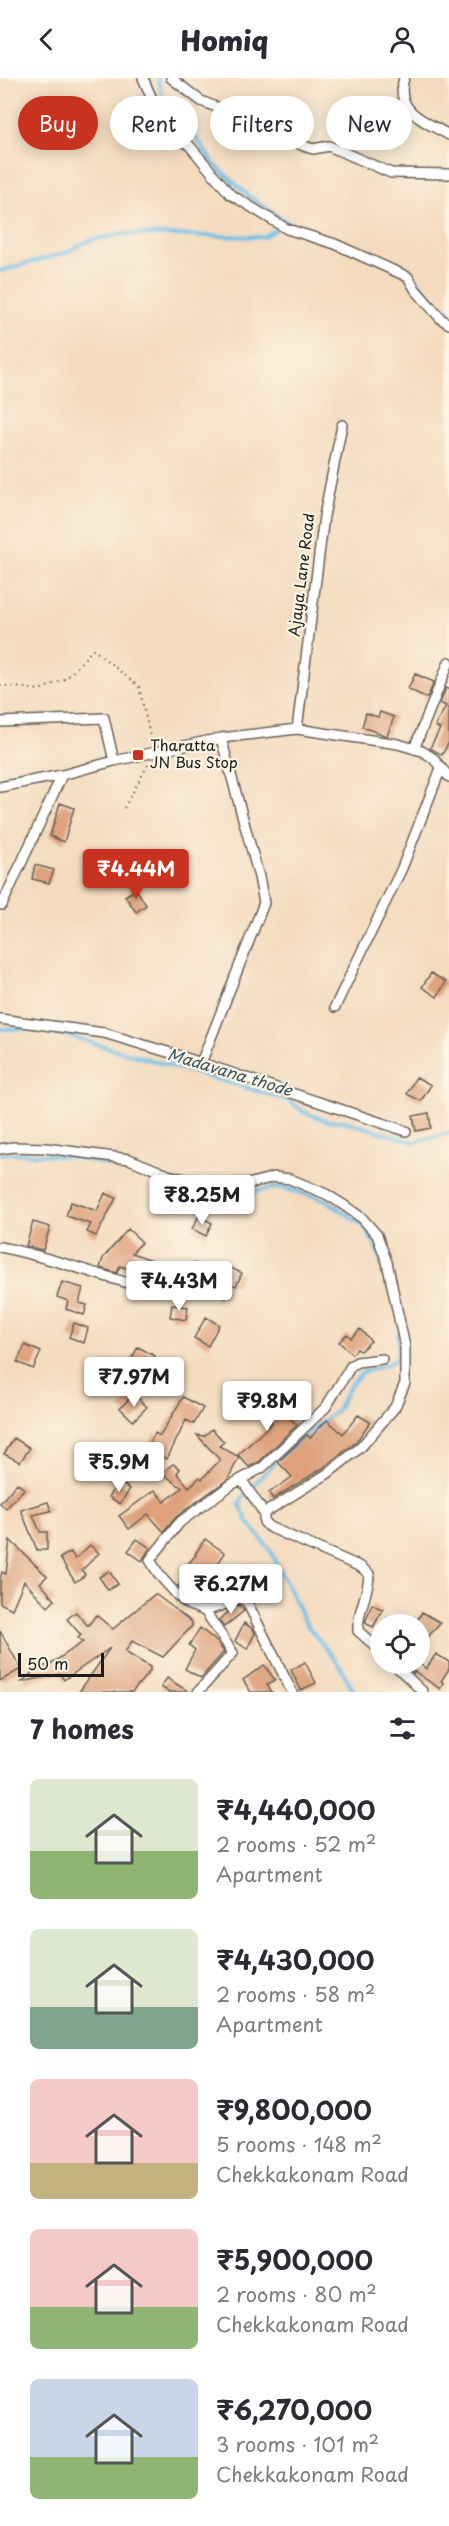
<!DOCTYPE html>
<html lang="en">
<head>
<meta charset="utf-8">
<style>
	:root { --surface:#fff; --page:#f7f7f7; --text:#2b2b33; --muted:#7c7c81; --accent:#c8321e }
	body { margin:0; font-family:"Playpen Sans",sans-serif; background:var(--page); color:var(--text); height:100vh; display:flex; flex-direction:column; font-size:22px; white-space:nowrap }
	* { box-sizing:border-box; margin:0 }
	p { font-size:20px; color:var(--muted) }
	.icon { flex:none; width:33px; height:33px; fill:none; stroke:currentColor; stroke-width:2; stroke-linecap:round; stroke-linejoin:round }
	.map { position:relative; height:1614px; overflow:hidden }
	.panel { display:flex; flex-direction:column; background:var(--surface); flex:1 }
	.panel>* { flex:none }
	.banner { position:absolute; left:18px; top:18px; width:414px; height:54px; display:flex; gap:12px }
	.fabs { position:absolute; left:370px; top:1536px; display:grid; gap:12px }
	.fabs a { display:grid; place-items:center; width:60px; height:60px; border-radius:50%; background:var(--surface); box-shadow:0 3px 15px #0003; font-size:30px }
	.scale { position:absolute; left:18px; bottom:15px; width:86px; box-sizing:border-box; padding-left:6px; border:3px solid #1c1c1c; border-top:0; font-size:16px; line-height:21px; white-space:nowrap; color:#1c1c1c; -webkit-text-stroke:4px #fcf5e5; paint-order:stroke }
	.price { position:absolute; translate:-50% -51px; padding:0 14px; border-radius:6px; background:#fff; color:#222; font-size:20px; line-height:39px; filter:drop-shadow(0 2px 3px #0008) }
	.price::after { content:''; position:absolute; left:50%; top:36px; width:18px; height:14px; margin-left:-9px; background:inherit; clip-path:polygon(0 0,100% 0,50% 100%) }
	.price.current { background:var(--accent); color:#fff }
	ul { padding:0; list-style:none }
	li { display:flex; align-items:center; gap:18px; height:150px; padding:0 30px }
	li span { display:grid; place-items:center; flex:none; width:168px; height:120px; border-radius:9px; color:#555 }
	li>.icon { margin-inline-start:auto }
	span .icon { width:72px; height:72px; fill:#fffc; stroke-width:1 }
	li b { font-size:26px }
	h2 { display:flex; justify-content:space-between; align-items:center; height:72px; padding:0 30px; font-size:26px }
	.chip { padding:0 21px; border-radius:27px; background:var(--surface); box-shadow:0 3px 15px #0003; font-size:21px; line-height:54px }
	.chip.current { background:var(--accent); color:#fff }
	header { display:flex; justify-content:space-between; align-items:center; height:78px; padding:0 30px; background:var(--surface); font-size:27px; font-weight:800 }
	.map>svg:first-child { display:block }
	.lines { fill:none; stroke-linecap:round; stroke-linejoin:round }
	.stream { stroke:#6dbee8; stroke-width:4 }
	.building { fill:#dea17b }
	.minor-casing { stroke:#685f55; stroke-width:12 }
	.path { stroke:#685f55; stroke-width:2; stroke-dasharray:1.5 4.5; stroke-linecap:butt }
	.minor { stroke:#fff; stroke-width:9 }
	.poi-dot { fill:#c8321e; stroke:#fcf5e5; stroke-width:2 }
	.labels { text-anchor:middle; stroke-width:4.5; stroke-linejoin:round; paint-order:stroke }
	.street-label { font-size:15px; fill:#1c1c1c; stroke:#fcf5e5 }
	.poi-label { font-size:15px; fill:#1c1c1c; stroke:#fcf5e5; text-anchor:start }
	.water-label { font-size:16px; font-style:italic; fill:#385563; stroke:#fcf5e5 }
</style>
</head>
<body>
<header><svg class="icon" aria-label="back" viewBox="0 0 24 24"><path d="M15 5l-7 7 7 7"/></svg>Homiq<svg class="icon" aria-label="person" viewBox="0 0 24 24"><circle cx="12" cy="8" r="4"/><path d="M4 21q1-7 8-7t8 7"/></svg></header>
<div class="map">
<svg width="449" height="1614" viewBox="0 0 449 1614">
	<rect width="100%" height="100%" fill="#fcf5e5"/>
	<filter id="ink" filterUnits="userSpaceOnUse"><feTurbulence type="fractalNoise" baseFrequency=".0167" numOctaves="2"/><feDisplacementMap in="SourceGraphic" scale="12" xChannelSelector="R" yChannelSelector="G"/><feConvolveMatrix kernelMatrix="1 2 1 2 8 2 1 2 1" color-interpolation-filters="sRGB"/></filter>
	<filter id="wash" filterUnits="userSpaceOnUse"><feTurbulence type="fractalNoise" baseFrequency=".008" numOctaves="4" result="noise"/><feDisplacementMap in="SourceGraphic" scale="24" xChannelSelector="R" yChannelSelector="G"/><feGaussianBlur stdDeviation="1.35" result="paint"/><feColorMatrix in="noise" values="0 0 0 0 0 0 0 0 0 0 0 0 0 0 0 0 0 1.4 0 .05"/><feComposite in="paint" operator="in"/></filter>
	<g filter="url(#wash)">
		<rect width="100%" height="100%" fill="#f4dbbe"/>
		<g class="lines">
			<path class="stream" d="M158,0L164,26L171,41L196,60L214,86L250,119L284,143L313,155
				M376,180C388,184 401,188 411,197C424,209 433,224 449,233
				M0,193L65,175L88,163L121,156L263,159L278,150
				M0,951H32L72,959L288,1022L304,1034L327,1043H344L414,1064L449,1055
				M0,1076L13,1075L75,1079L156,1098L224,1120H240L257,1113L280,1109L326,1122L364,1148L378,1173L388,1209
				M281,1377L336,1333L351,1306L363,1294L389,1286L398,1279V1257
				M274,1385L242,1420L240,1427L248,1444L270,1472L306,1546L340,1588L354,1614"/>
		</g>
		<g id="blocks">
			<path class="building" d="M415,596L434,604L427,620L408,611Z
				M446,610L449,611V664L442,677L430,670L440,651L435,648L446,628L440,625Z
				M380,634L394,639L387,658L362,649L366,635L378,639Z
				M60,725L74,730L64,764L50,758Z
				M167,781L181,788L174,801L161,794Z
				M35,787L54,792L49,805L32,801Z
				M136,811L146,827L136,834L125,818Z
				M431,895L446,904L437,919L422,909Z
				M416,999L431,1007L421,1023L407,1016Z
				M429,1035L431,1050L416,1053L413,1038Z
				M105,1115L116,1120L96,1158L87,1154L91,1146L66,1138L71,1124L97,1133Z
				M199,1138L212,1145L206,1158L192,1151Z
				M33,1144L50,1149L43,1172L26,1168Z
				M128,1151L142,1164L132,1175L157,1184L152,1199L120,1188L117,1195L100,1190L103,1180Z
				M191,1185L220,1190L222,1186L242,1195L236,1208L231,1206L226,1220L202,1212L187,1211Z
				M62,1204L83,1210L79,1225L87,1227L84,1237L66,1231L68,1223L57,1219Z
				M172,1227L188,1229L186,1242L170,1239Z
				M206,1239L219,1247L208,1268L194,1260Z
				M74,1245L88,1250L84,1265L69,1259Z
				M360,1251L371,1263L360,1273L357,1271L352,1276L339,1264L347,1256L351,1260Z
				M25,1267L41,1274L33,1291L17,1284Z
				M138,1269L155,1278L141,1302L125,1293Z
				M263,1313L281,1335L282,1334L297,1347L259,1384L249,1389L238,1377L272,1345L253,1321Z
				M134,1316L147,1329L133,1343L120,1330Z
				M183,1319L203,1330L194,1346L186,1342L167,1381L147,1371L155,1355L160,1358Z
				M358,1337L370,1344L356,1364L323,1390L273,1421L269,1415L292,1399L278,1384L307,1357L310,1360L327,1342L343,1356Z
				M212,1351L224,1364L219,1368L239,1379L228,1401L176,1439L164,1454L148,1436L129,1451L119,1438L155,1412L164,1424L182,1410L162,1395L173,1386L180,1391L177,1395L189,1409L200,1399L202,1401L220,1382L197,1357L204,1358Z
				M14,1360L30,1370L20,1384L4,1376Z
				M118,1404L130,1411L120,1426L109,1419Z
				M17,1405L24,1411L6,1431L0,1425Z
				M48,1424L51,1433L33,1437L40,1454H47V1472H37L21,1432Z
				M137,1461L150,1470L142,1483L128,1473Z
				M205,1461L225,1475L212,1494L226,1511L207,1525L192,1507L185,1515L178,1508L187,1498L181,1494L196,1477L195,1476Z
				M10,1462L47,1498L40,1505L55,1522L48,1529L24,1503L12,1531L0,1525V1500L2,1494L6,1496Z
				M90,1467L99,1475L82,1492L85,1497L75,1504L60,1480L71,1474L75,1481Z
				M109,1493L118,1506L108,1512L99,1499Z
				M155,1516L192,1544V1548L163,1579L132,1563L125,1574L150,1589V1593L132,1614H79L110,1570L64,1602L60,1596L22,1604L37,1590L49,1587L83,1564L78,1560L81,1557L67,1541L76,1534L88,1548L96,1537L113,1551Z
				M238,1526L244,1533L224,1549L219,1542Z
				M372,1526L383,1532L373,1549L365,1545Z
				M422,1534L441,1545L420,1567V1546H415Z
				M244,1545L252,1550L255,1555L247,1571L235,1563Z
				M200,1550L217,1564L224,1574L201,1600L185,1591L195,1572L189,1567Z
				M0,1553L21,1591L0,1603Z
				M436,1576L449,1584V1591L441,1603L444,1605L440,1611L414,1593L413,1595L403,1586H420L426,1591Z
				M305,1584L316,1605L301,1612L291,1592Z
				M264,1587L275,1602L267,1607L272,1614H251L243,1602Z
				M167,1600L189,1614H169L161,1609Z"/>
		</g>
	</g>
	<g filter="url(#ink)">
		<use href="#blocks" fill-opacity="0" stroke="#685f55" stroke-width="1.5"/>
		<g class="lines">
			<g class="minor-casing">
				<path id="minor" d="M143,0L165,51L189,67L230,116L287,151L335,166L408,199L415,211L441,241L449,246
					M171,0L201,23L262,47L301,67L313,71L329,68L391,95L449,96
					M404,0C394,34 425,43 449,57
					M0,644L104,640L114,683
					M297,651L324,438L342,347
					M414,671L449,584
					M0,709L62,697L114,683L221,660L297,651L398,666L422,673L433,680L449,699
					M2,827L62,697
					M335,929L402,790L441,690
					M0,941L104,955L174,976L406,1053
					M201,985L264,825L259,799L221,660
					M0,1071L14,1069L46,1070L129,1081L168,1097L226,1112L274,1099L290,1101L326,1116L342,1126L362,1140L377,1157L387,1184L405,1269V1305L395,1329L361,1369L327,1396L264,1435L241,1401
					M0,1169C47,1178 90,1195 136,1207
					M264,1435V1444L269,1449L361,1489L369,1496C369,1516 357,1533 358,1553L381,1573
					M205,1533L226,1526L236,1516L247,1524L292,1614
					M394,1586L423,1614
					M198,1614L233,1575L205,1533L189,1527L178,1518L160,1498L150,1482L180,1444L231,1407L263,1389L326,1329L351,1288L357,1284L382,1281"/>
			</g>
			<path class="path" d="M0,607L40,612L67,600L93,571L139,609L152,666
				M124,730L149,685"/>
			<use href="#minor" class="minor"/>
		</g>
	</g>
	<rect class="poi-dot" x="132" y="671" width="12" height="12" rx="3"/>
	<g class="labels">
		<g class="street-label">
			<text transform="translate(302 497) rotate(-83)" y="5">Ajaya Lane Road</text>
		</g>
		<g class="poi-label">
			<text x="150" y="673">Tharatta<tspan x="150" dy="17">JN Bus Stop</tspan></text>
		</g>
		<g class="water-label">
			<text transform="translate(230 994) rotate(17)" y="6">Madavana thode</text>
		</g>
	</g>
</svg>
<div class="fabs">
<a><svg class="icon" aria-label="locate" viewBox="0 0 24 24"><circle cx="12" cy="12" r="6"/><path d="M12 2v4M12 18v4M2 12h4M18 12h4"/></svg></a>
</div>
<div class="scale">50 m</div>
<b class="price current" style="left:136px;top:822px">₹4.44M</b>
<b class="price" style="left:202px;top:1148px">₹8.25M</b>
<b class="price" style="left:179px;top:1234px">₹4.43M</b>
<b class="price" style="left:134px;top:1330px">₹7.97M</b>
<b class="price" style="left:267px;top:1354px">₹9.8M</b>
<b class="price" style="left:119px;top:1415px">₹5.9M</b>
<b class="price" style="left:231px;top:1537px">₹6.27M</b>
<div class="banner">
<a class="chip current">Buy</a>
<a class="chip">Rent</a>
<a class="chip">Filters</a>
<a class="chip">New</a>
</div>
</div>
<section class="panel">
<h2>7 homes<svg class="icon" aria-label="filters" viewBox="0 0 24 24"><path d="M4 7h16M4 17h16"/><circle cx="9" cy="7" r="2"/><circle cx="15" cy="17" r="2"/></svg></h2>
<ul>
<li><span style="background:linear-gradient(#dfe7d0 60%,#8fb573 0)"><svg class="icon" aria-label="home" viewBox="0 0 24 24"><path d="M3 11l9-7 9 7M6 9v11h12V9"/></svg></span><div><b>₹4,440,000</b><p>2 rooms · 52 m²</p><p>Apartment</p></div></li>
<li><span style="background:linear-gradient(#dfe7d0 65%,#7fa58c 0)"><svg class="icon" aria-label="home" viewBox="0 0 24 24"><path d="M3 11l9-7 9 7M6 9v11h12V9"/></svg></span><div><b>₹4,430,000</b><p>2 rooms · 58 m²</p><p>Apartment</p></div></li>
<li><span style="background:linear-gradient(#f6c9c9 70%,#c2b280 0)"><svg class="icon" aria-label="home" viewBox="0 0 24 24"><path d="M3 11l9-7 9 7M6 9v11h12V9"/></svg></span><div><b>₹9,800,000</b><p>5 rooms · 148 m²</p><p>Chekkakonam Road</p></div></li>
<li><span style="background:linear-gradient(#f6c9c9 65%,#8fb573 0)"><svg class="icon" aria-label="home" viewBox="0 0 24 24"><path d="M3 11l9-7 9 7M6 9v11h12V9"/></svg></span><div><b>₹5,900,000</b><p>2 rooms · 80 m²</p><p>Chekkakonam Road</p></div></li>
<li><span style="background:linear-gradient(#c9d6e8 65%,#8fb573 0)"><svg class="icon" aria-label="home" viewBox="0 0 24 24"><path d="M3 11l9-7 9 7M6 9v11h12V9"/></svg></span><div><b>₹6,270,000</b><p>3 rooms · 101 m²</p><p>Chekkakonam Road</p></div></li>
</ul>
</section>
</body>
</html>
